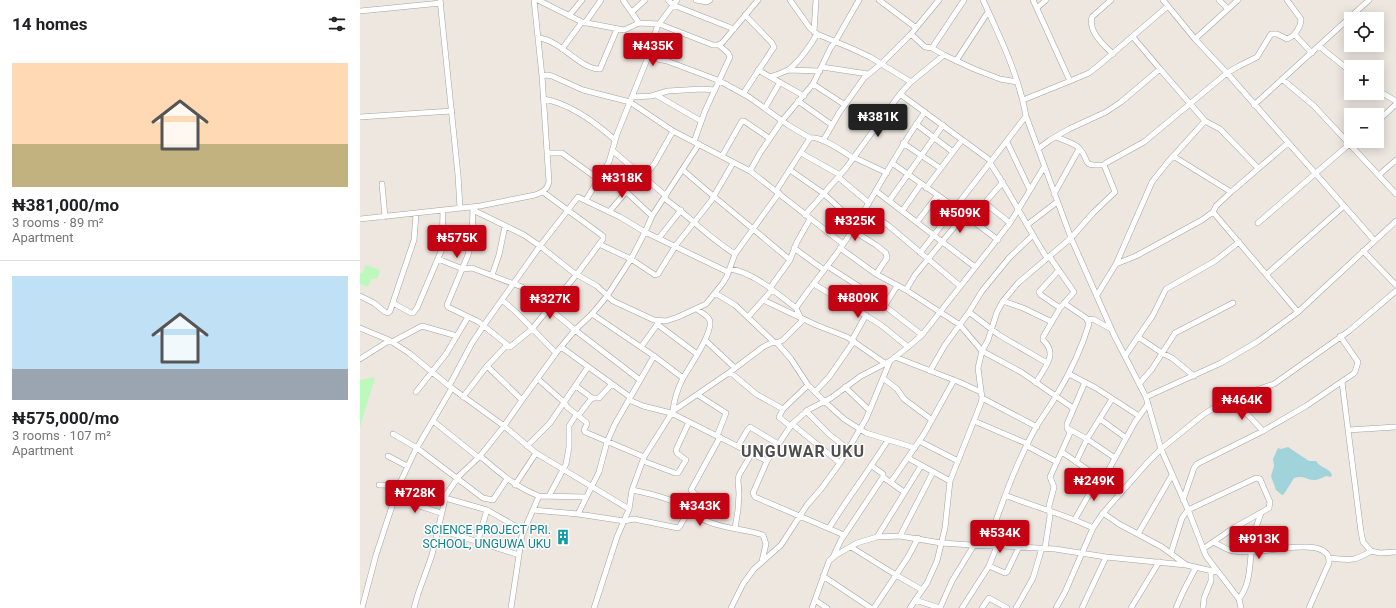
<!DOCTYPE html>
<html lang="en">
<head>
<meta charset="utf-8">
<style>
	:root { --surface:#fff; --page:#f6f6f6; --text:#202124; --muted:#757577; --line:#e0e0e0; --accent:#c30314 }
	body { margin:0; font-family:Roboto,sans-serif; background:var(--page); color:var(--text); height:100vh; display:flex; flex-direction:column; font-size:15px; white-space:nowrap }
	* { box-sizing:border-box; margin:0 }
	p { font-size:13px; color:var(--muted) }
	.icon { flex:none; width:22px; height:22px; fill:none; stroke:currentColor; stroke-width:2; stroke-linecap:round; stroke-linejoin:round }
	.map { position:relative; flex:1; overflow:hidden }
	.side { display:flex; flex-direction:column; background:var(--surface); width:360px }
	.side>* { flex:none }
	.controls { position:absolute; left:984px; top:12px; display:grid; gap:8px }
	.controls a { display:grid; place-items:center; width:40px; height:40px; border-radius:0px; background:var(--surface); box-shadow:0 2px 10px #0003; font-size:20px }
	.price { position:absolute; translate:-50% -34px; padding:0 9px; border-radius:4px; background:var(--accent); color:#fff; font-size:13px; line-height:26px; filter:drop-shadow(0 1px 2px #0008) }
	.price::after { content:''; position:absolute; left:50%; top:24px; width:12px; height:9px; margin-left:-6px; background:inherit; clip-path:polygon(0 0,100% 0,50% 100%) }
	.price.current { background:#222; color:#fff }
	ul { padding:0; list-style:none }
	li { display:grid; align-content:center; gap:8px; height:212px; padding:0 12px }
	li+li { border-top:1px solid var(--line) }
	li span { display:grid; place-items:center; height:124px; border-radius:0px; color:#555 }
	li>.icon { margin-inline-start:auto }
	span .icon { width:72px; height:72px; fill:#fffc; stroke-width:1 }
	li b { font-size:17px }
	h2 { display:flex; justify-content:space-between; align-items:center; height:48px; padding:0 12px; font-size:17px }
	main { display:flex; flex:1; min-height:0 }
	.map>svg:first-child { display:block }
	.park { fill:#bdf8bc }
	.water { fill:#a1d3da }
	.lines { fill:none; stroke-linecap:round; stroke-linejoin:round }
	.street-casing { stroke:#a2a2a2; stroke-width:6 }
	.street { stroke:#fff; stroke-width:5 }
	.labels { text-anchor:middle; stroke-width:3; stroke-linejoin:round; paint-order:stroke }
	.culture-label { font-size:12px; fill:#0d838f; stroke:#fff; text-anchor:end }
	.district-label { font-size:16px; font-weight:bold; letter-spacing:1px; fill:#4e4e4e; stroke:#fff }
</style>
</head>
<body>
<main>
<section class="side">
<h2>14 homes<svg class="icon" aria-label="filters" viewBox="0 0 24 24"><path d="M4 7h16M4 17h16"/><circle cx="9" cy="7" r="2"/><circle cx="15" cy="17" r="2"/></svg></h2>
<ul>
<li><span style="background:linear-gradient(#ffd9b3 65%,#c2b280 0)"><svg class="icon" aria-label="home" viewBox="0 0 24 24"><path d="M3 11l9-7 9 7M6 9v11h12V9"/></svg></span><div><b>₦381,000/mo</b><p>3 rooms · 89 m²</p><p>Apartment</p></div></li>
<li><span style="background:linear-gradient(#bfe0f5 75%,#9aa5b1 0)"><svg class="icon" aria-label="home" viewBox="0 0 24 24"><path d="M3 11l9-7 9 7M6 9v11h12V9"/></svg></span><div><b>₦575,000/mo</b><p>3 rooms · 107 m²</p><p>Apartment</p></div></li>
</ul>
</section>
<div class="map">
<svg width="1036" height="608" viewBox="0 0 1036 608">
	<rect width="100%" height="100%" fill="#ede7e0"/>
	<path class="park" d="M6,265L20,270L17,279H11L8,287L0,284V273H2Z
		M15,377L0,427V380Z"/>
	<path class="water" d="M928,447L949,461H956C960,468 969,467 972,475L971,477L966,476C962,478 958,480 954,480C946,480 945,475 934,478L924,494L922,495L916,490L911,476L914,466L913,459L918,448L921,449Z"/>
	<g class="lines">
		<g class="street-casing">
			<path id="street" d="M80,0L98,175L100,208
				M178,0L222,22L264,30L279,23L299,24L353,45H358L362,43L398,0
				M263,0L279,23
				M308,0L313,5L374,29
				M336,0L347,2L350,0
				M430,0L450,28L457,34L493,49L510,57L551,82
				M519,0L555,27
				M623,0C640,37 659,76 666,116L711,238L754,335L786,397L801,449L829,512L846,556L879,599L881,608
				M673,0L710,81L729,73L738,66L808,6
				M751,0L732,17C728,32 744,45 753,54
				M803,0L835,39L867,73L1014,240
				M859,0L868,9
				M677,8L686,0
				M0,11L81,3
				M272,12L285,0
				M209,16L222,0
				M225,23L241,0
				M299,24L317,0
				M454,32L456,0
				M551,34L565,47L572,48L584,55L614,69L640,79L657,82
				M935,35L952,53
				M773,37L800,69
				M178,38C200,39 220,70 240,69L257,29
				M835,39L878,0
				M959,46L991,72
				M572,48L604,0
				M202,49L222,22
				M288,57L307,61L360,81L389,97L428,125L450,138
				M596,61L628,12
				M462,67L508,74
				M398,70L444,96
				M428,70L460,71
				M182,76L187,75L192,76L223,90L270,102L313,131L390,171L483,244
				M410,77C416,75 422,73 428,70C438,63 451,45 457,34
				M922,79L954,106L1036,194
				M453,84L485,105
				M1017,90L1036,101
				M383,94L414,47L412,43L385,15
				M540,94L631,161
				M296,95L341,121
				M272,97L291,96L308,91L342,89L355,90
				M184,99C211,104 235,122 255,140
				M663,100L710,81
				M438,101L472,125
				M894,105L1009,0
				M405,108L420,82
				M0,117L92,111
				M845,121L860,129L898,168
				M1017,122L1036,104
				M556,124L593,152
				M696,137C703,140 714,143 719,148C732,162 719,166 744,165L746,163L784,142L867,73L879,66L897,57L911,34H917L927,39C935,36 941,27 941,19L927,0
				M463,141L479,113L504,78L521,64L551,34L579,0
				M334,142L345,111L370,57L368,53L359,45
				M647,142L670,190
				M543,143L580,168
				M678,149L690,140L709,129L746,112L761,102L800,69L845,121L807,163L792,182L756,264
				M253,151L306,196
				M187,153H202L238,179
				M441,153L480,175
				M362,156L382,121H384L409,138
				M813,156L871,192
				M493,157L527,173
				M532,163L596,208L638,240
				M630,163C651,194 667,227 687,258
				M243,170L292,216
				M323,170C358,201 394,229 430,260
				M430,170L463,193L486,214L497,222
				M390,171L400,153L421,122L453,84L471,47L475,42L499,0
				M1019,175L1036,160
				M284,177L295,163L313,131
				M478,177L509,203
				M22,184L25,217
				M566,188L602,140
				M416,191L450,138C460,135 484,152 493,158
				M516,191L615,267
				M694,194L719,149
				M304,198C329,216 349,238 375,254
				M226,200L249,162L257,134L288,57L298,24
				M529,201L583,125
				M625,203L650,223
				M113,207L112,240L108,255L87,305L88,307L119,322L150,347L172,329L217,274L243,239V236L183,192
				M505,209L529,226L600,286
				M113,210L164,235L180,246L214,273L237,286L253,301L294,320L306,321L318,317L346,304L363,283L367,276L375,254L419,193
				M543,210L561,184
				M249,212L266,192
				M853,212L856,206L871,192L928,143
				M445,215L486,168L540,94L551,82L584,55
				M0,219L120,206L175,195C183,192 187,190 189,182L182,76L174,0
				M612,221L629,198L643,182
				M557,222L577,196
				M898,223L993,141
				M667,225L697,202
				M492,230L516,245L526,253L527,258L516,274
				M299,238L321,210
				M239,244L271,259L295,275L298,274L316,245L351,201L373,163
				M434,248L464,270
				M480,248L516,274L546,290L600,325L622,351L661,372L713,408
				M1003,251L1036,285
				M560,253L666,116
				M78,259L103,269L112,268L162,287L173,295L215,330L280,380
				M467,266L503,289L562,335L650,223L684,167
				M370,269C395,273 416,293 436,308
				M699,270L679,292L681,295L700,308
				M907,274L984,206
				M132,275L139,255L145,226
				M454,284L521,325L548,347
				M410,288L430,260L437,242L450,219
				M546,290L555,275L604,215
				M355,293L375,305L414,342
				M737,295L756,264L776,256L842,220L853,212L938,312
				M0,296L14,303L25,312L28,313L30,311L54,240L56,214
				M142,300L156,312L196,353
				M403,300L456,325L487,337L526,364
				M643,301L663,308L692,322
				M33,303L51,313H53L57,308L82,249L83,210
				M525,305L537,286
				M609,312L639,335L687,363
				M232,314L294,356L323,378
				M388,317L412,290
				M727,320L733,319L751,329
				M297,324L337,354
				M0,328L29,340L49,353L89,386L144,426L176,453L269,509
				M778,337L802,353L812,358L834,376
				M345,340L375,368
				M492,340L506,315
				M417,343L431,359L448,385L464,401L484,419L506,433L555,448
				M201,347L270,397
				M281,347L299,322
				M765,356L793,315L806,289L855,261L879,242
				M535,357L599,382L621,392
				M0,359L27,342H32L62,326L97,336
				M127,366L162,400
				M570,371L585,345L609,312L622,291L649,258L672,236
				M370,372L396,394L423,409L448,385
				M709,374L736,388L779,416
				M523,378L537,389L544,399L572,420
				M178,379L205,403L207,407L226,422L227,424L224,430L225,432L284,457
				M982,382L1001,532L1003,542L1011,551L1020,553L1036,552
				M676,383C684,367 699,355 683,340V337L700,308L714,292L689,256
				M779,384L792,369L815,333L873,303
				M89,386L112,343L124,325L180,246L218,197L260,217L285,232L368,272
				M216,386L232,398
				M485,387L509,410
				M56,392L86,354L108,317
				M455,392L469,377L494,341
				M338,395L366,413L357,436
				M103,397L127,366L147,345
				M786,397L861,363L897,342L938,312L1036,221
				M622,398L677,427
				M872,398L903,431
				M269,400L283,406L311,413L407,461
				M423,409L419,417L430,426
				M313,411C314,399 318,388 323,378C329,368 356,328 349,319C347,315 340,312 337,309
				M446,411L470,435L488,449
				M218,416L231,399L234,398H239L252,384
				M740,419L766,438
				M73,421L118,457
				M614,421L668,444
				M432,424L480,463
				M709,429L727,439L755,458
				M988,430L1036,427
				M33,434L57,448L123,498L133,500L147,479
				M559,441L598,461
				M167,446L190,423L228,367
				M378,446L388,429L390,427L418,444
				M667,446L697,462
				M702,452L761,493
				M28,456L47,466
				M120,456C139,472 155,487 179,496L225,497
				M548,458L590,481
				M283,461L315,473H318L326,460L317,453L316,450L329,422
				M716,462L727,439L752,399
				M523,477L544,492
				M743,480L775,422L788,404
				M531,482L564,434L594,380
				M19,485C45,485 61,489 85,497
				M155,485L176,453
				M272,490C291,494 309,498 325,507C333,511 340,519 349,522C366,529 385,529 403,535L406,544L402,561
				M645,495C674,507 704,514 733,528
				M189,496L206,464L209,447V426L216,415
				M35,498L81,513
				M85,498L127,510L164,531
				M823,500L834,468L837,464L903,431L946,406L993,374L995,372L998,362L980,336
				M173,510L218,514L264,521L274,519L318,528L320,526L337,496L331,490L360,437
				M743,513L759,524L802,547L825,564
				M218,514L239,472L247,442L255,424L294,356
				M715,519L739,477
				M375,528L378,510L379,494L378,480L379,475L392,453
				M469,528C488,498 509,470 528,440
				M78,529L159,555
				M778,534L812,475
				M484,535L395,497L393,493L407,461L432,424L448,410L471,398L501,376L530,361L548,347L562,335
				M540,536L573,472
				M517,537L561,466
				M118,540L127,510
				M853,542C860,545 867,550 873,551C887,553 903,551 917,549C930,548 971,540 969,563L949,608
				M627,546C641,506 655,465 676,427C682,417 690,407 696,396C710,373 721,350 729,324L726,318L704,303
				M491,547L536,575L562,590
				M685,548L690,516L689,506L694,487L690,477L710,433L707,428V424L725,382
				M811,553L822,518L828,510L896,478L900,479L910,502L909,508L872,529L843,549
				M473,557L481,540L523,477V474L512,466
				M970,558C990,560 993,562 1011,551
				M629,566L645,573L647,572L659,547
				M463,576L511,608
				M879,599C891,583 889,566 892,547C893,536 897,524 901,513
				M455,600L467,608
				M555,600L580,608
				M2,608L16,555L39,485L55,451L92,388
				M54,608L58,594L72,555L86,495L99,476L120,456L144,426L162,400L196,353L215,330L232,314L247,296L271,259L285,232L292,216L339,144
				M151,608L162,535L179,496
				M234,608L257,537L269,509L272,490L284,457L313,411L370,372L403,347L411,343L419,342L423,340L442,321L436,308C453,282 474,260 490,234C516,193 537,150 565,112
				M371,608L383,584L394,569L421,545L447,505L461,489L480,463L506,419L530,361
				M452,608L469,561L476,555L497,543L517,537L540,536L581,543L627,546H643L695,549L746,557L826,565L857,572
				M514,608L548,557L558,538
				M550,608L567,583L577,561L585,528L590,481L621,403L622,398L618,368L622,351L628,340L637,312L643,301L658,283L711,238L733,213L755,192L744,165
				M580,608L592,581L614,545
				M602,608L629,566L637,546
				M622,608L629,598L647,608
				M656,608L673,578L682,548
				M696,608L705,592L733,528L743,513L788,462L801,449L844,414L859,405L872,398L914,384L989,331L1036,291
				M722,608L746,557
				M771,608L799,562
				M816,608L823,592L836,567
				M843,608L844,598L851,581V570"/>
		</g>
		<use href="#street" class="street"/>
	</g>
	<defs>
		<g id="building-bare" transform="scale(1.2)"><path d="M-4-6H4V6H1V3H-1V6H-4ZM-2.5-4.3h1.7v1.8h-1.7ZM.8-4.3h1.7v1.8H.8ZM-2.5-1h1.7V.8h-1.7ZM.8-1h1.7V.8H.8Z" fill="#0f9aa8" stroke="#fff" stroke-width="2.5" paint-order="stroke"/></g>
	</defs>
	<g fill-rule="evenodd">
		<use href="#building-bare" x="203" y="537"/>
	</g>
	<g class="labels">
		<g class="culture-label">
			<text x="191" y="534">SCIENCE PROJECT PRI.<tspan x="191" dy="14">SCHOOL, UNGUWA UKU</tspan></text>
		</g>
		<g class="district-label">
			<text x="443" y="457">UNGUWAR UKU</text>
		</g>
	</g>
</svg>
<div class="controls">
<a><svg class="icon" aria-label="locate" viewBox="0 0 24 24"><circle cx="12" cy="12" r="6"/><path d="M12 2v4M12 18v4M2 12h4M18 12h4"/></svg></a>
<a>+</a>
<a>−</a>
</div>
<b class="price" style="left:293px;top:67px">₦435K</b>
<b class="price current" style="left:518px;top:138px">₦381K</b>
<b class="price" style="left:262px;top:199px">₦318K</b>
<b class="price" style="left:600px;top:234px">₦509K</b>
<b class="price" style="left:495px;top:242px">₦325K</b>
<b class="price" style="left:97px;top:259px">₦575K</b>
<b class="price" style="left:498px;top:319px">₦809K</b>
<b class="price" style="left:190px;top:320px">₦327K</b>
<b class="price" style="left:882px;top:421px">₦464K</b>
<b class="price" style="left:734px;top:502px">₦249K</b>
<b class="price" style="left:55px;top:514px">₦728K</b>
<b class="price" style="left:340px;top:527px">₦343K</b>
<b class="price" style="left:640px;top:554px">₦534K</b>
<b class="price" style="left:899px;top:560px">₦913K</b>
</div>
</main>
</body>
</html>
